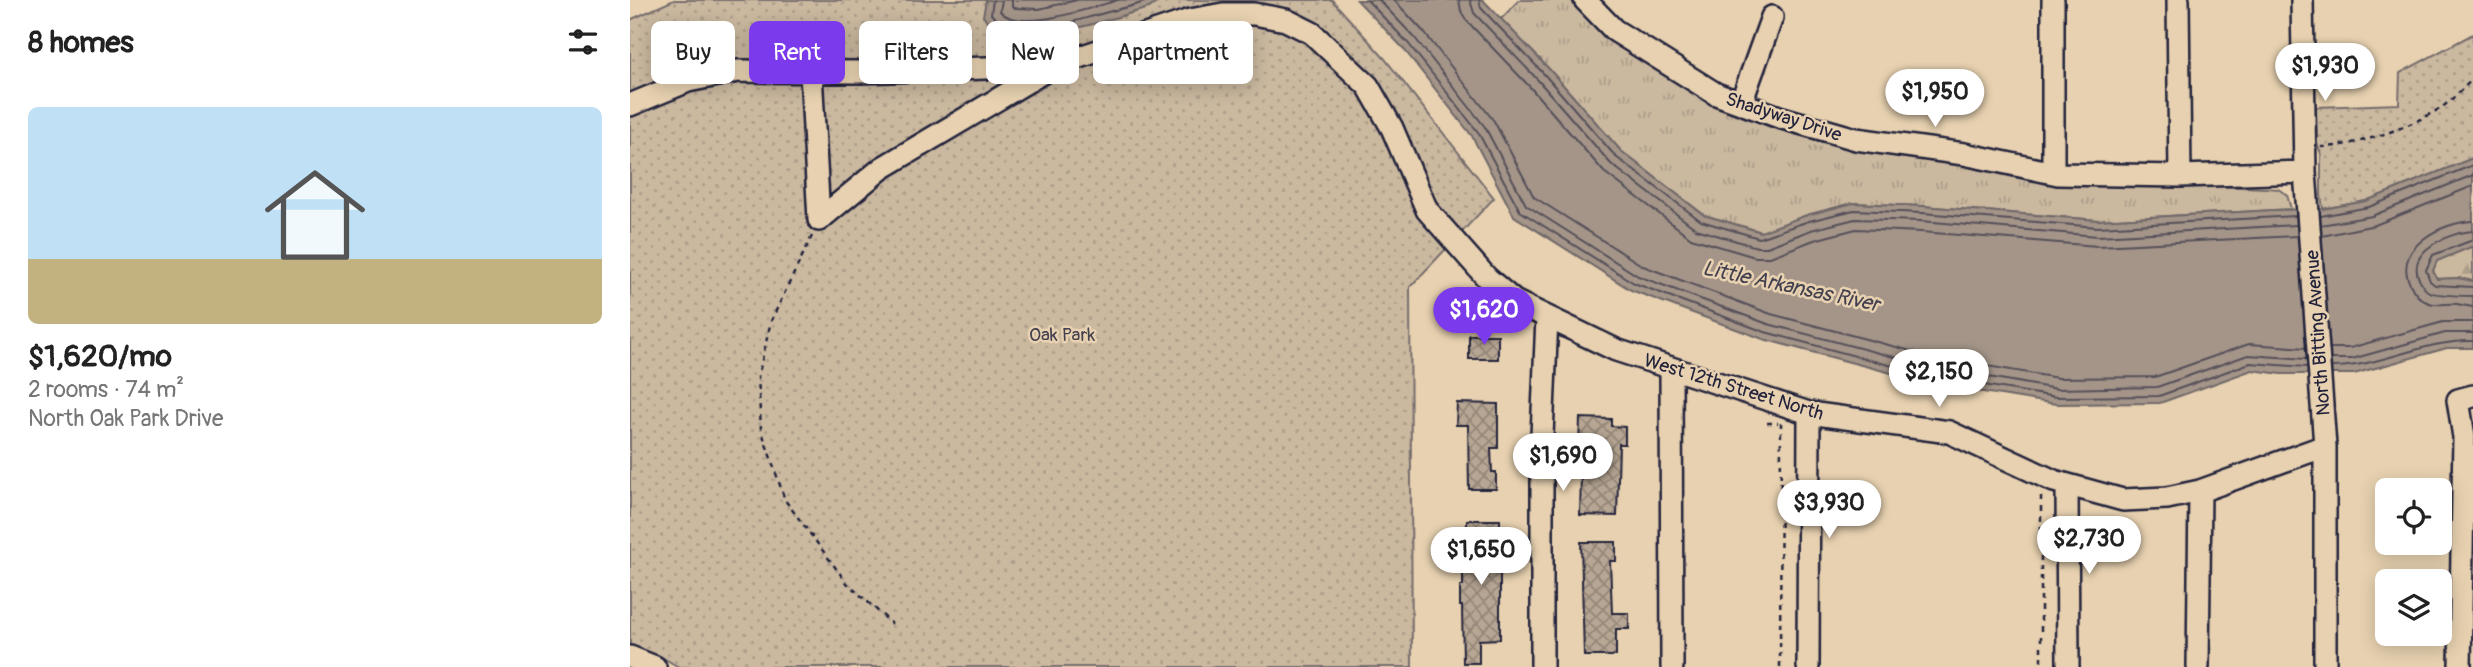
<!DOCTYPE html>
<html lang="en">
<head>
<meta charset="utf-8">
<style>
	:root { --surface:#fff; --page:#f2f2f2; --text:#222; --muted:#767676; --accent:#7c3aed }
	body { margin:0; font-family:Pangolin,sans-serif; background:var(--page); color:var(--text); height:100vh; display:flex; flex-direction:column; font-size:26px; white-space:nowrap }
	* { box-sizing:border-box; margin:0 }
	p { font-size:23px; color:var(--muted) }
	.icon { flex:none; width:38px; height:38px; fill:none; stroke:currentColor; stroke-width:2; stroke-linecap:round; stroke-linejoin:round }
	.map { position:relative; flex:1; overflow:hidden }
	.details { display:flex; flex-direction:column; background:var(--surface); width:630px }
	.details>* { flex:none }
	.banner { position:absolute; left:21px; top:21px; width:665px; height:63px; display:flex; gap:14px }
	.tools { position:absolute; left:1745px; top:478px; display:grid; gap:14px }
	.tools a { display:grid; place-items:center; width:77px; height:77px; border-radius:10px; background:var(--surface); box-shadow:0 4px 18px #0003; font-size:35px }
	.price { position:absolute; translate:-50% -60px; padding:0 16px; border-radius:24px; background:#fff; color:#222; font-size:23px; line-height:46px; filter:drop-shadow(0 2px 4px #0008) }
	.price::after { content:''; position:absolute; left:50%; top:42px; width:21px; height:16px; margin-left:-10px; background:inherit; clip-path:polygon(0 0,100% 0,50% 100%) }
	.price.selected { background:var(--accent); color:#fff }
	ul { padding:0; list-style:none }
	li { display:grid; align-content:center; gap:14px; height:371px; padding:0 28px }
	li span { display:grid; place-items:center; height:217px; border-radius:10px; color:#555 }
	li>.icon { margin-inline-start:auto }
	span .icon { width:126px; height:126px; fill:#fffc; stroke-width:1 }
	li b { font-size:30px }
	h2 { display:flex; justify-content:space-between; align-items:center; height:84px; padding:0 28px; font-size:30px }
	.chip { padding:0 24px; border-radius:10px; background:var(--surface); box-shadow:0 4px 18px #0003; font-size:24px; line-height:63px }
	.chip.selected { background:var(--accent); color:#fff }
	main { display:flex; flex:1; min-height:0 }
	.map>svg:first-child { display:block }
	.grass { fill:url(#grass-tufts); stroke:#766d6d; stroke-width:2 }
	.forest { fill:url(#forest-firs); stroke:#766d6d; stroke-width:2 }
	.park { fill:url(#park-dots); stroke:#766d6d; stroke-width:2 }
	.water { fill:#a49588; stroke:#706769; stroke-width:2 }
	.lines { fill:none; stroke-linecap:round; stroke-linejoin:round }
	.shore { stroke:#56505a; stroke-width:2 }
	.building { fill:url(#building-cross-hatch); stroke:#22223b; stroke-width:2 }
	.minor-casing { stroke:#22223b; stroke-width:26 }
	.path { stroke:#22223b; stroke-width:2.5; stroke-dasharray:5 5; stroke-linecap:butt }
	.minor { stroke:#e7d1b0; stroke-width:21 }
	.labels { text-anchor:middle; stroke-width:5; stroke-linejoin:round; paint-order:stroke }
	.street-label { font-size:19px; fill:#22223b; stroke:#e7d1b0 }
	.park-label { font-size:19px; fill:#44404f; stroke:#e7d1b0 }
	.water-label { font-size:21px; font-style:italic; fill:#423f4e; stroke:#e7d1b0 }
</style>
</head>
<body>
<main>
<section class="details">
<h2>8 homes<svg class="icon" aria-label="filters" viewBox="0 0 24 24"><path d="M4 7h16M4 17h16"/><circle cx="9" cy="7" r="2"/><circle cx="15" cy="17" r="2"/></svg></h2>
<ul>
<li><span style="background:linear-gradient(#bfe0f5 70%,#c2b280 0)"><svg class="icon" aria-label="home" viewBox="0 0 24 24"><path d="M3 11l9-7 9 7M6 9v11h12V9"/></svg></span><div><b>$1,620/mo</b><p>2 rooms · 74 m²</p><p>North Oak Park Drive</p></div></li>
</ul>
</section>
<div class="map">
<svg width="1843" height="667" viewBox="0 0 1843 667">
	<defs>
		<pattern id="grass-tufts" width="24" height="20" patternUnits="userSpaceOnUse" patternTransform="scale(1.75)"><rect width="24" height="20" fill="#cab89f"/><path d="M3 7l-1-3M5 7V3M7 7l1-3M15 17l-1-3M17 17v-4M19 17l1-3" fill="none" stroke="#ad9e8a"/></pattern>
		<pattern id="forest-firs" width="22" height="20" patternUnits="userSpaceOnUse" patternTransform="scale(1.75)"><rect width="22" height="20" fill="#cab89f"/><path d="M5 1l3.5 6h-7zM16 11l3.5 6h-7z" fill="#ad9e8a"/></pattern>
		<pattern id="park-dots" width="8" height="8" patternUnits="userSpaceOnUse" patternTransform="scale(1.75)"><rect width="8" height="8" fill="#cab89f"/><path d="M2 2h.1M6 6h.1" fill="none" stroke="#ad9e8a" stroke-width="1.8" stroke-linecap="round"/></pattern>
		<pattern id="building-cross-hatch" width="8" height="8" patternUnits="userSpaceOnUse" patternTransform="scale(1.75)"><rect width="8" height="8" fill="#b7a693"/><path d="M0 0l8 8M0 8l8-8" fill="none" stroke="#948779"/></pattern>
	</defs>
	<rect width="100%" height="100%" fill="#e7d1b0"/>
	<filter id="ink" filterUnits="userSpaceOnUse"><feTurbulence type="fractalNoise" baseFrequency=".0143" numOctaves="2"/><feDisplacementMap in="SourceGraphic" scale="14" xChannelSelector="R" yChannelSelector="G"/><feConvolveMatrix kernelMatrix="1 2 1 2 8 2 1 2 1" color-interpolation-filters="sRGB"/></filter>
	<g filter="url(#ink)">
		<path class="grass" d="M889,0H941L976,35L1043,81L1094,108L1143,128L1196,143L1339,164L1402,180L1637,188L1648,189L1657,195L1661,209L1468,220L1292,206L1223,203L1177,215L1132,232L1074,215L991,151L919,69L871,19Z"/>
		<path class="forest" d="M1843,246V281L1828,278L1807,279L1803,271L1806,261Z"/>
		<path class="park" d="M44,0H702L755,59L864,198L780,287L782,667H49L28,655L0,650V20Z
			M1843,34V158L1736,201L1693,209L1691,195V154L1687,143L1686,107L1769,104L1770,73Z"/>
		<path class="water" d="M356,0H531L519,8C484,17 395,50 364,28C360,25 356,20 353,16Z
			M727,0H853L919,69L991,151L1074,215L1131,232L1177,215L1223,203L1292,206L1468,220L1644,210L1693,209L1736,201L1843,158V246L1807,261L1803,271L1807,279L1828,278L1843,281V348H1817L1724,374H1651L1622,370L1530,403L1426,404L1299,383L1133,339L1001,290L884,216L842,136L773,48Z"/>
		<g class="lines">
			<path class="shore" d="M363,0L361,14C385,43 440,22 471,14C486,9 504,7 519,0
				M372,0L370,11C389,34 463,7 488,0
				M382,0V6L385,8L409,9L447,0
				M737,0L778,43L848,132L890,211L1004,283L1135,332L1300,376L1426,397L1529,396L1620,363L1677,367
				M749,0L785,38L855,127L896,205L1008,276L1138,324L1302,367L1427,389L1527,387L1618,355L1676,359
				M764,0L793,31L864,121L904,197L1013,266L1141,314L1304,357L1428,378L1525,377L1619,344L1676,348
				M829,0L831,11L836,20L899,86L974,172L1061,238L1125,257H1140L1184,240L1226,229L1291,232L1468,246L1667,236
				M840,0L844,13L907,79L981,164L1066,229L1127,247H1137L1181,230L1225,219L1291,221L1468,236L1667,225
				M849,0L851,8L914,74L986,157L1071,221L1129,238L1179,221L1224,210L1292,213L1468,227L1666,216
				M1691,216L1739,207L1843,165
				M1843,221C1813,222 1762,247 1780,284C1784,293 1790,300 1799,303C1808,306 1817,303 1827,304C1832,305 1837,306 1843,307
				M1691,225L1742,216L1843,175
				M1843,231C1821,232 1776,250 1789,279C1791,284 1794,289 1799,292C1804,295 1835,296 1843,296
				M1692,236L1745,225L1843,186
				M1843,240L1803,255L1796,270L1800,281L1805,285L1843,287
				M1700,348H1720L1813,322H1843
				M1701,359H1722L1815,333H1843
				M1702,367C1751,367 1793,340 1843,341"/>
		</g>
		<path class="building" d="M839,335H868V359H839Z
			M827,403L868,404V448H861L862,472H866V489H839L838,425H826Z
			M950,418L981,419V426L995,427V444H989L987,516L950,515L951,474H948Z
			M837,520H870V639L849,640V663H833L832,606H830V586H833V549H837Z
			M951,542H986V561H980L982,613H999V629H986V656H954Z"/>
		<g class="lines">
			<g class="minor-casing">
				<path id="minor" d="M955,0L984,30L1086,94L1149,117L1226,139L1334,154L1428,174L1550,176L1675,172
					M1423,0V173
					M1548,0L1550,176
					M1672,0L1675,172L1695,446V667
					M181,72L189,220L252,168L422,67
					M1111,103L1142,17
					M0,105L58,81L108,71L230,72L423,66L560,20L593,14H624L656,20L682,33L738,86L762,128L797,210L857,278L884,301L986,350L1179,413L1319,432L1424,481L1493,500L1537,498L1570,491L1695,446
					M1041,368L1042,667
					M1437,486L1438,667
					M0,657L25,667
					M912,667V436L917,317
					M1178,667L1179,413
					M1568,667L1570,491
					M1830,667L1834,437L1828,400L1843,396"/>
			</g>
			<path class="path" d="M1691,147C1726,147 1787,125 1815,105C1825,97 1834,87 1843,79
				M182,236L141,321L128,377L131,429L155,500L217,583L262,624
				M1137,423H1148
				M1411,496V667
				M1150,667L1151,423"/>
			<use href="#minor" class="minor"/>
		</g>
	</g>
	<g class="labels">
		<g class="street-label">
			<text transform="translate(1154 116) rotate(18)" y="7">Shadyway Drive</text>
			<text transform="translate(1687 333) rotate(-94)" y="7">North Bitting Avenue</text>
			<text transform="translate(1104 386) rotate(17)" y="7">West 12th Street North</text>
		</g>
		<g class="park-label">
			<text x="432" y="341">Oak Park</text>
		</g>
		<g class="water-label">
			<text transform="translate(1161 286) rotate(12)" y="7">Little Arkansas River</text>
		</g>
	</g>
</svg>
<div class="tools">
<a><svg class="icon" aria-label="locate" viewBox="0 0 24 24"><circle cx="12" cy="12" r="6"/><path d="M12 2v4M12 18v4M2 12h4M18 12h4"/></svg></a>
<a><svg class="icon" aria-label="layers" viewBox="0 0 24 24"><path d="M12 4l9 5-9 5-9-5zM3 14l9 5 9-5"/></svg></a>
</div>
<b class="price" style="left:1695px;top:103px">$1,930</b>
<b class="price" style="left:1305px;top:129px">$1,950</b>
<b class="price selected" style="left:854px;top:347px">$1,620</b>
<b class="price" style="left:1309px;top:409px">$2,150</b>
<b class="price" style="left:933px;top:493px">$1,690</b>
<b class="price" style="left:1199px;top:540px">$3,930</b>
<b class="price" style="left:1459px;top:576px">$2,730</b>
<b class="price" style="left:851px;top:587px">$1,650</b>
<div class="banner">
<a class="chip">Buy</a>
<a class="chip selected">Rent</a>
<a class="chip">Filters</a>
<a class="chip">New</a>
<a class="chip">Apartment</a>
</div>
</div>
</main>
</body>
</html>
